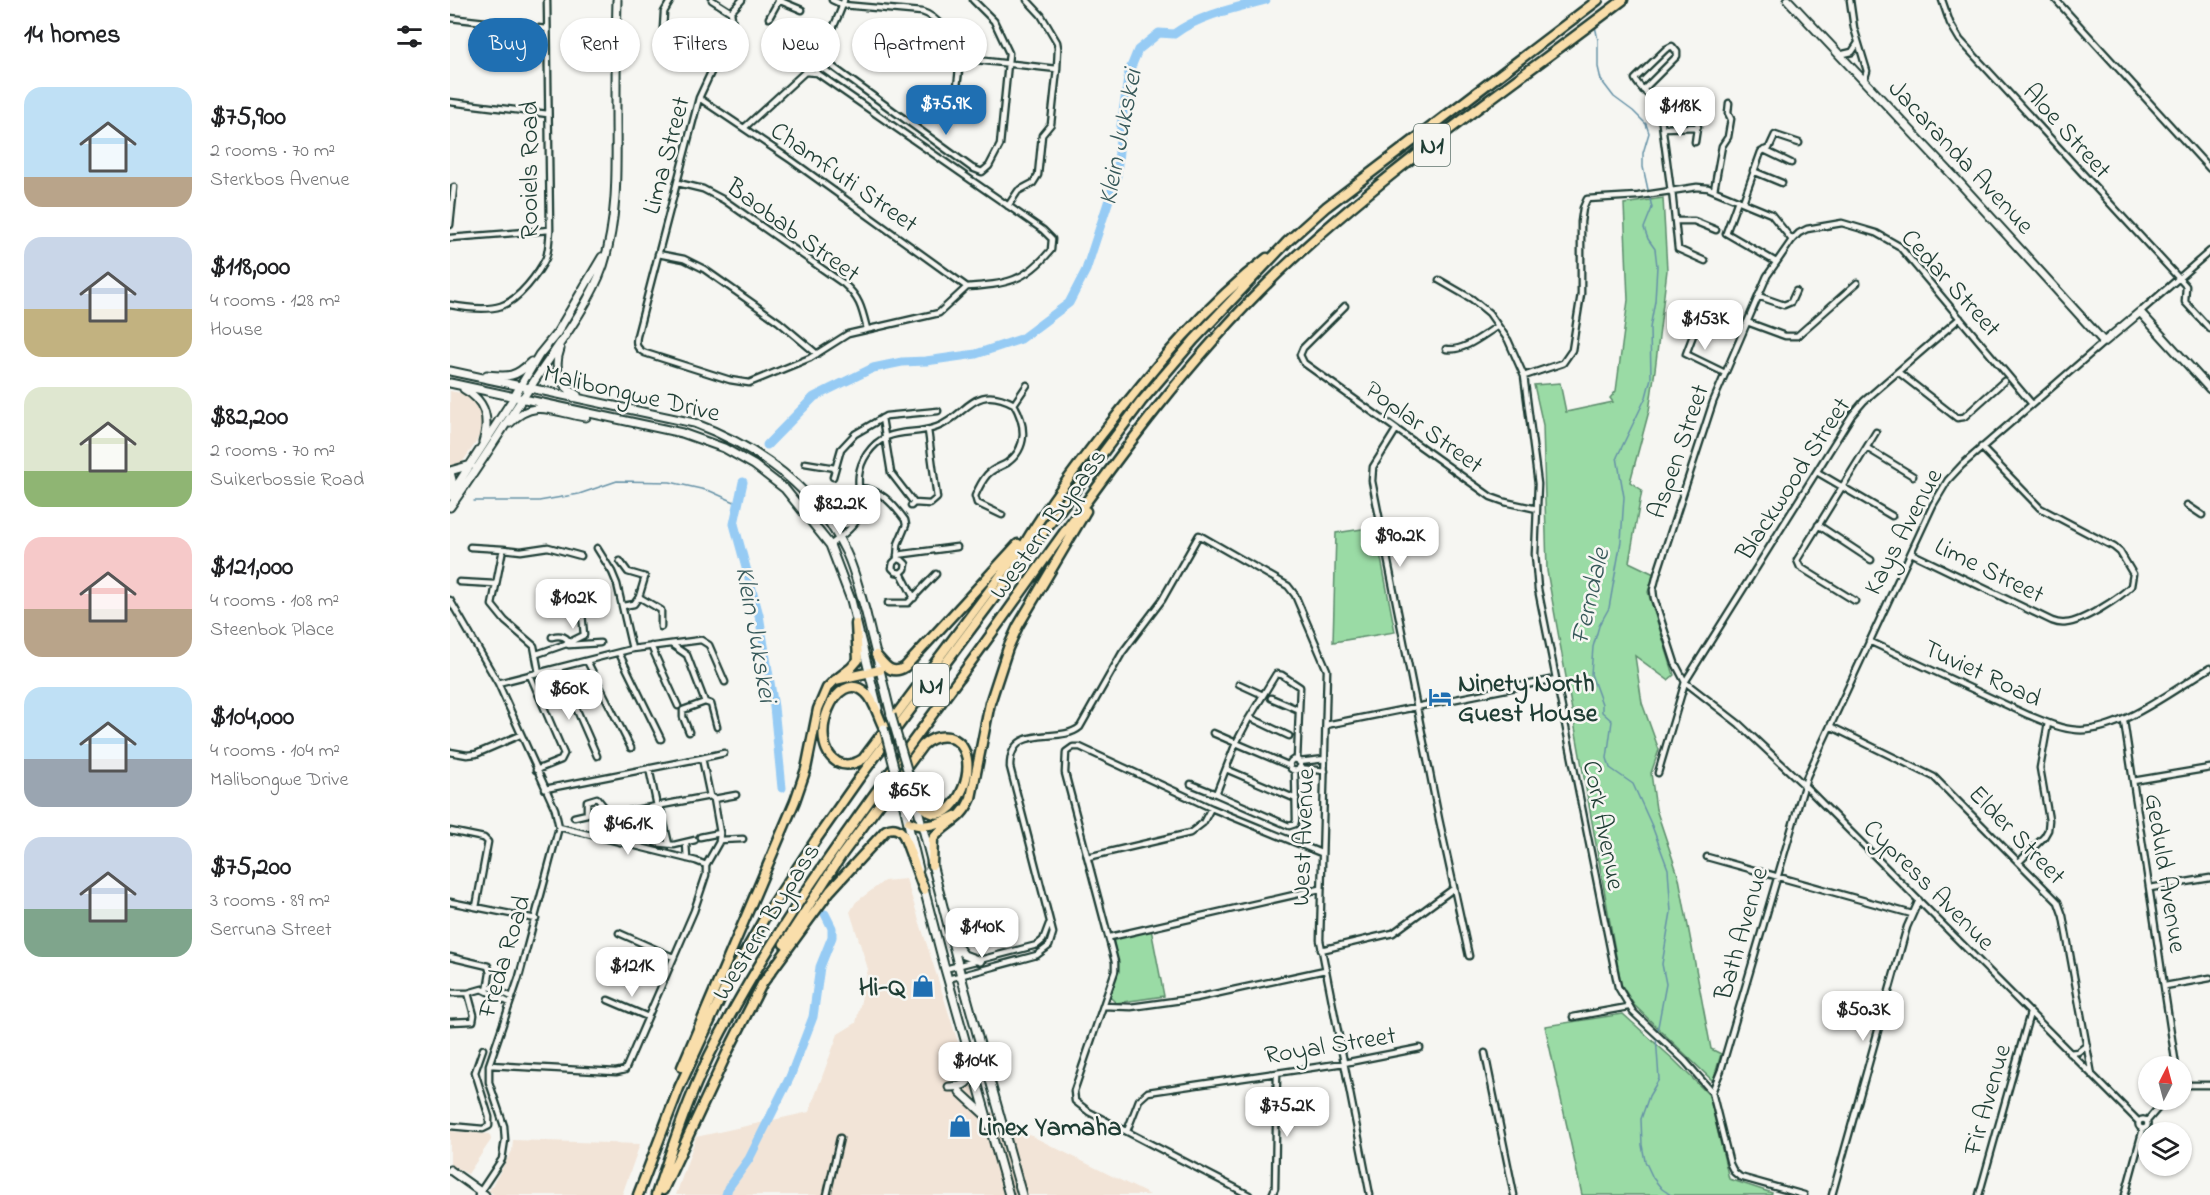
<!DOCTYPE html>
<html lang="en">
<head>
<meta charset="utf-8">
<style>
	:root { --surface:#fff; --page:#f2f2f2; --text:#202124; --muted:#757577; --accent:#1f6fb2 }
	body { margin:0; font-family:"Indie Flower",sans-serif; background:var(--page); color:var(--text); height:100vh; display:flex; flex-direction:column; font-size:22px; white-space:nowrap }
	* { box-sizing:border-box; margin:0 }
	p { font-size:20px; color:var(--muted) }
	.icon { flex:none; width:33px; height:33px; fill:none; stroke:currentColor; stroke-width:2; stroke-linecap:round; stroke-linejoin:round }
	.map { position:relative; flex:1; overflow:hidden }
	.sheet { display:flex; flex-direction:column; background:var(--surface); width:450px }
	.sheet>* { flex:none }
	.guide { position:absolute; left:18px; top:18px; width:570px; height:54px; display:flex; gap:12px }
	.needle { width:39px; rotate:6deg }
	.fabs { position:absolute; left:1688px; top:1056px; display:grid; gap:12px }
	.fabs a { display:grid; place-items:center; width:54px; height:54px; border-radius:50%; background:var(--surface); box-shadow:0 2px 4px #0004; font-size:30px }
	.price { position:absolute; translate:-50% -51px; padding:0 14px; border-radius:12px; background:#fff; color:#222; font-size:20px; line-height:39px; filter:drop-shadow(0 2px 3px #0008) }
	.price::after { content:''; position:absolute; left:50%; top:36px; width:18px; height:14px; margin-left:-9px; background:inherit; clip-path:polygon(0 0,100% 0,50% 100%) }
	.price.current { background:var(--accent); color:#fff }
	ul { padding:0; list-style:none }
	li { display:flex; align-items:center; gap:18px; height:150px; padding:0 24px }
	li span { display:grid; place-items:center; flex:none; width:168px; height:120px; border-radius:18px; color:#555 }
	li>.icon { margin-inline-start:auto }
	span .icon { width:72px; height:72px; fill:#fffc; stroke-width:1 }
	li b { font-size:26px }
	h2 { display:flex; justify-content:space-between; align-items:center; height:72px; padding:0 24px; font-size:26px }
	.pill { padding:0 21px; border-radius:27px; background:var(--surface); box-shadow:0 2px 4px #0004; font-size:21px; line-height:54px }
	.pill.current { background:var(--accent); color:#fff }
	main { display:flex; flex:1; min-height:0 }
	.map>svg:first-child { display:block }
	.built { fill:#f2e4d7 }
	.green { fill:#9adba5; stroke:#5c8c6c; stroke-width:1.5 }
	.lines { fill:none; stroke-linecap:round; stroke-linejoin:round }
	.stream { stroke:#6692a7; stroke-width:1.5 }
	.river { stroke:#96cbf4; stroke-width:9 }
	.street-casing { stroke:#1f3d34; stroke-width:9 }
	.secondary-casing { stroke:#1f3d34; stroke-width:11 }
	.highway-casing { stroke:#1f3d34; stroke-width:13 }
	.street { stroke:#f6f6f2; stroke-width:4.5 }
	.secondary { stroke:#f6f6f2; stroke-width:7 }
	.highway { stroke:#f9deab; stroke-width:8 }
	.secondary-bridge-casing { stroke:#1f3d34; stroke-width:11; stroke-linecap:butt }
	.secondary-bridge { stroke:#f6f6f2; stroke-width:7 }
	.labels { text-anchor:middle; stroke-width:5; stroke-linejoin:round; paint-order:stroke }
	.shield { fill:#f6f6f2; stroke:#60746d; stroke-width:1.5 }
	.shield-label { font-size:24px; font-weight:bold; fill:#1f3d34 }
	.street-label { font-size:26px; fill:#1f3d34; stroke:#f6f6f2 }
	.poi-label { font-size:26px; font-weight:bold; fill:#1f3d34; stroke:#f6f6f2; text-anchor:start }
	.water-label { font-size:27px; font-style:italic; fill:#37595a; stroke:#f6f6f2 }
</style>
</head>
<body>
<main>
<section class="sheet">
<h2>14 homes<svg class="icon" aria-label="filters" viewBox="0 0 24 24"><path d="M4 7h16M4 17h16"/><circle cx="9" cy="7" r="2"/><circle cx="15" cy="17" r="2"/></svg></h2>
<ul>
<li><span style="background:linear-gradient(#bfe0f5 75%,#b9a48a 0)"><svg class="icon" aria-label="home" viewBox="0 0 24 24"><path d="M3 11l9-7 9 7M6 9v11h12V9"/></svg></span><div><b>$75,900</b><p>2 rooms · 70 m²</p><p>Sterkbos Avenue</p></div></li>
<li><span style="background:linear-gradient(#c9d6e8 60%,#c2b280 0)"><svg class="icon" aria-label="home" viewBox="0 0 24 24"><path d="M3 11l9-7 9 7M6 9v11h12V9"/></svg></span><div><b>$118,000</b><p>4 rooms · 128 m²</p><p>House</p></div></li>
<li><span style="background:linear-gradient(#dfe7d0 70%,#8fb573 0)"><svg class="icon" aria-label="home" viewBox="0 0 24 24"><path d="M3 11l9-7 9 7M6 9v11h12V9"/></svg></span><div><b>$82,200</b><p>2 rooms · 70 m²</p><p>Suikerbossie Road</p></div></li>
<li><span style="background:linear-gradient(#f6c9c9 60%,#b9a48a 0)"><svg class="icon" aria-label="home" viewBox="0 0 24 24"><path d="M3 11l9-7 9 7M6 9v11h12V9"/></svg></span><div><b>$121,000</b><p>4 rooms · 108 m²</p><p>Steenbok Place</p></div></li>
<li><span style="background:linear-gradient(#bfe0f5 60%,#9aa5b1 0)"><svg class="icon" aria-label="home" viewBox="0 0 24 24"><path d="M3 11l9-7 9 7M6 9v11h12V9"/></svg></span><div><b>$104,000</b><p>4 rooms · 104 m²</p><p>Malibongwe Drive</p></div></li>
<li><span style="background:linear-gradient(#c9d6e8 60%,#7fa58c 0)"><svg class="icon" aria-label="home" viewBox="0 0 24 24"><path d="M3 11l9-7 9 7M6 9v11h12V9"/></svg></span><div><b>$75,200</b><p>3 rooms · 89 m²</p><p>Serruna Street</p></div></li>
</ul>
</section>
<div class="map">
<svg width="1760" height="1195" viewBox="0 0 1760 1195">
	<rect width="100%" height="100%" fill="#f6f6f2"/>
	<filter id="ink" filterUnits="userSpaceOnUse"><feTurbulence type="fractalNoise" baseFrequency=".0167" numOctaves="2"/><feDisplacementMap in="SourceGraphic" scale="12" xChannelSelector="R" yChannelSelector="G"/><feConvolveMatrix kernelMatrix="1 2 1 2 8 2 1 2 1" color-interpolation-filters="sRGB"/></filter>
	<g filter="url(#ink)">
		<path class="built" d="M0,391L16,394L24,399L29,407L32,419V430L25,444L0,480Z
			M456,879L527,1102L562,1126L700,1195H226L246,1137L359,1112L388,1034L406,1023L418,969L400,912L406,902L434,881Z
			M0,1131L40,1134L41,1140L18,1174L0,1164Z
			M63,1140L190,1144L172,1195H44L39,1191L62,1151Z"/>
		<path class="green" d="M1213,198L1217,270L1205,370L1199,411L1180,482L1192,490L1179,562L1204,574L1198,592L1224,675L1218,680L1185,656L1192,703L1209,750L1201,773L1206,809L1229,878L1261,1049L1271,1054L1263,1081L1184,1005L1171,984L1097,571L1093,425L1084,385L1110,383L1116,412L1163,402L1160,398L1166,391L1178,300L1174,204Z
			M925,527L945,632L883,642L886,533Z
			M701,929L714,996L666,1003L659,996C667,972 668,962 663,938Z
			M1173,1014L1224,1060L1259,1095L1279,1179L1322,1193L1321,1195H1132L1095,1026Z"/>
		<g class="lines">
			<path class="stream" d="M1145,26L1148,40V67L1151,80L1164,97L1183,111L1196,124L1199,133L1193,153V167L1202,208L1194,228L1198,239L1205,249L1207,266L1205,301L1200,328L1201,378L1196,397L1167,457L1174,497L1171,541L1159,608L1149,626L1143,647L1141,674L1152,704V712L1162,721L1157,758L1160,768L1183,784L1202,826L1218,869L1221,912L1212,964L1216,984L1207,1032
				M24,501H89L129,494L167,481L220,482L260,491L289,504
				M1206,1036L1209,1079L1199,1096L1191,1119L1192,1145L1195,1161L1203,1178L1212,1189L1221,1195"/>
			<path class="river" d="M317,445L364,397L380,389L423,368L452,362L476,361L526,354L571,339L619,303L636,270L667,175L671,126L679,72L688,50L709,33L724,34C750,15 785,8 816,0
				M293,482L284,524L309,615L324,707L332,788
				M276,1195L278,1188L299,1159L340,1077L363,1017L370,967L382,937V928L375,914"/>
			<g class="street-casing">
				<path id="street" d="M262,0L281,12
					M292,0L281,12L283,25L249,98L187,336C185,345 187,349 195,353L280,380L299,383L360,358L398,334L489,313L517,287
					M328,0L352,10
					M382,0L393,5L472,12C487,16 505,39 508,54C511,68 507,85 505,98
					M394,0C390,19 370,45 376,62L522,168L532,172L539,166L550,145L559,53L544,21L523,0
					M1400,0L1404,28L1417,71L1414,81
					M1492,0L1500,23L1510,40L1736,286L1735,302L1760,329
					M1606,0L1760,169
					M0,18L97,29
					M319,18L329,0
					M213,28L214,12L221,0
					M450,36L489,39L498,35
					M348,39L374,51
					M1389,55L1402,52L1408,43
					M509,58L607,69
					M467,64L508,67
					M1193,90L1227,56V52L1222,46L1216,49L1185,79C1191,91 1204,97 1210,109L1221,192
					M249,98L341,160L517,287
					M0,102L98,114
					M294,128L355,72L367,73L593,230L602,239L601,250C575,282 556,284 517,287
					M1213,128L1248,127
					M1245,142L1250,108
					M1314,150L1341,163
					M1303,171L1332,183
					M228,183L253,189L274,200L394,284C410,298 412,309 417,329
					M1264,190L1272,146L1278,137L1281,119L1278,113L1279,103
					M1222,191L1228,249L1255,261
					M1288,200L1276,233L1326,262
					M1293,202L1311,152L1319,148L1325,135L1349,143
					M558,206L568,191L583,183L588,175L592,135L601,124L607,69L608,48L607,42L591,15L577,0
					M1225,221H1244L1266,230
					M0,225L4,187
					M0,238L100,230
					M208,254L234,259L254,269L329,322L367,354
					M989,280L1022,299L1039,313L1058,340L1074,376L1088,484L1085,554L1088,589L1168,987L1183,1012L1235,1061L1262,1092L1280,1164L1284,1172L1290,1177L1354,1195
					M1308,296L1334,305L1341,302L1346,291
					M0,305C16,308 36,311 51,306C69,300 88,274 96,258C99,249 99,239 100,230L97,0
					M895,306L853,348L850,355L854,363L1041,497L1055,502L1087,509
					M1690,312L1760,251
					M1297,322L1335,336H1347L1407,283
					M1245,330L1236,354L1275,373
					M996,349C1014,352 1033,335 1048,326
					M1448,372L1507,418L1514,417L1554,381
					M1074,376L1113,363L1122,350L1131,294V222L1133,208L1137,199L1188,196L1247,187L1258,188L1321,214L1342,240
					M564,404L577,385
					M1582,404L1449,246L1426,233L1392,223L1357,229L1349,233L1342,240L1317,276L1263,402L1207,574L1203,590L1204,598L1225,663L1235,682L1289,724L1354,785L1689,1122
					M432,418L441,473L464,503L461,506
					M946,430L923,467L922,481L989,819L1019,956
					M1417,448L1463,476
					M355,463L385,468
					M1367,472L1442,516
					M383,477L391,449L405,434L436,416L488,411
					M408,488C429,487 444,505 455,520L456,525L448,544L447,559
					M464,503L480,504L487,498L478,430
					M1737,505L1752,515
					M552,515L527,503L525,496C528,489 532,481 537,475C542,469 550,467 557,463C578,448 576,425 564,404
					M1368,525L1421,560
					M380,545C389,538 401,530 407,520C417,503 399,480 417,454C437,425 460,437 487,427C517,416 523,382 564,404
					M20,547L53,549L42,605L55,621L84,646L89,673
					M147,548L162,572L167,584L182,649
					M53,549L71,551L98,547L131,556
					M1461,553L1602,621C1607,623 1611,624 1616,623C1632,622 1670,598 1681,586L1683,574L1670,552L1664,547L1590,508L1531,447
					M447,555L507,547
					M170,561L178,572L195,577L189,597L211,610V627
					M451,573L455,569L456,564L452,560L447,559L443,563L442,568L446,572L451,573L464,598
					M9,582L45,584
					M0,600L48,683L105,809L109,827L69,977L39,1065V1082L54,1126L55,1140L52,1159L28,1195
					M1405,601L1350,567L1347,560L1426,432
					M438,603H458L486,574
					M173,606L184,604L189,597
					M102,637C108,635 113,635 118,640L116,644L119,645L150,643
					M1419,641L1578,715C1593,721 1610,729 1627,730C1669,733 1724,689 1760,668
					M221,644L237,655L255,702
					M201,646L228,706
					M169,653L211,739
					M87,654L116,644L134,635L132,613L109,584
					M137,661L181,748
					M109,669L147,756
					M80,675L114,754L111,760L86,770
					M48,683L182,649L251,640L259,645L275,682
					M789,684L813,695
					M821,698L849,710
					M801,718L839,736
					M1674,721L1726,1066
					M876,725L1106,679
					M1380,726L1484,777L1608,902L1613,916L1642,1075
					M239,732L233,717V710L255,702L261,704L267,727
					M763,733L786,743L766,794L839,826L845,824L846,820L845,771
					M0,752L17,755L26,754L70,735
					M252,758L274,753
					M839.5 765a5.5 5.5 0 1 1 11 0a5.5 5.5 0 1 1-11 0Z
					M849,762L875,759
					M840,766L786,743L798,720L826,674L832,675L850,687L847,760
					M199,768L207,806
					M849,768L875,771
					M776,769L846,799
					M1208,773L1235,682L1402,415L1414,401L1510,318
					M1683,781L1760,768
					M741,784L766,794
					M264,799L286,795
					M210,806L219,844
					M124,817L137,814V801L147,798L160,814H164L260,796
					M109,827L246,861L256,865
					M0,831L34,838L38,842L26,907
					M250,837L270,833
					M269,840L293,839
					M206,843L224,845L245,840
					M236,843L237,859
					M638,857L740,833L753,823L761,808
					M1257,857L1462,914
					M1569,862L1594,837L1598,830L1599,820L1590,768L1598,723
					M1700,888L1760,878
					M0,902L86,919
					M169,933L223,957
					M660,937L870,889
					M871,950L943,933L1003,889
					M0,957L38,966L40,973L37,991
					M495,969L587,945L593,940L599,924
					M498,979L587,955L599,946L603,933L560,767C560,721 609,745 630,727L672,653L712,600L749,535L838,586L845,595L877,670L870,940L920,1195
					M38,986L62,997
					M1715,986L1760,978
					M0,993H18L32,989L60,1003
					M158,1000L198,1017
					M653,1006L681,1007L746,998L875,970
					M1123,1017L1178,1007
					M0,1022L23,1021L24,1015L18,993
					M1035,1053L1064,1195
					M1619,1053L1628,1052L1637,1045
					M39,1065L166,1072L175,1070L244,911L256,875V865L269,842L270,833L264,799L260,796L252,758L95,789
					M1731,1085H1760
					M1262,1092L1271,1070L1357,776L1483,505L1498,480L1512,465L1654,342
					M1688.5 1124a4.5 4.5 0 1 1 9 0a4.5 4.5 0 1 1-9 0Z
					M1697,1121L1715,1100
					M0,1126L33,1129L39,1126V1117L25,1072L33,1049
					M677,1131L689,1100L698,1092L894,1063L970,1048
					M377,1195L390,1138
					M799,1195L639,1112L625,1101L624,1091L665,971V962L615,773L616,752L623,747H630L761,808L871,853
					M822,1195L825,1188L827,1073
					M1382,1195L1457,927L1469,900
					M1529,1195L1580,1013
					M1675,1195L1693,1129"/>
			</g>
			<g class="secondary-casing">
				<path id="secondary" d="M1338,0L1508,181L1654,342L1690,312L1760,389
					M110,349C103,368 109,385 127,395
					M0,371L244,423C308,447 366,488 396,552C405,571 410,593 416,613C424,647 433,681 441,715
					M37,375C58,377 65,378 81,362
					M0,383L232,433L274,448L304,465L335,489L380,545L401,600L428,708
					M14,389C36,401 40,419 33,442
					M60,423C85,397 105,413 136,417
					M0,471L21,465
					M0,472L2,480L0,491
					M0,496L61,402L89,355L107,333L152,257
					M0,507C29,467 55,424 83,383C106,348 139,306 153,266C169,215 166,162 166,109C166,72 166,36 167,0
					M378,516C391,527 400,526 410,513
					M450,790L469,869
					M465,798L511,976L572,1195
					M473,885L495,969L559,1195
					M505,943L514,955L530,961
					M499,1087C515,1087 520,1083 523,1067
					M510,1092L536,1116
					M0,1170L35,1195"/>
			</g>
			<g class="highway-casing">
				<path id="highway" d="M426,655C435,665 441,676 455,667L568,544
					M388,678L401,668L408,660L406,624
					M433,726C428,716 424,700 416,693C386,665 355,742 387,762C396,767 405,764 413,759L575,543C600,501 630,462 660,424C707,364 756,305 817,258
					M459,822C474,830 490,823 505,816
					M482,865L483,839C495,822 511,822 521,798L540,703L558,648L568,626L636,511
					M334,944L391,856L473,745C481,738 489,735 499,737C540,750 504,836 474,808C468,801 465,791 461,783
					M232,1067L345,801L356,769L368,709L377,688L385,680L430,670
					M213,1190L278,1051L312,984L380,891L436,830C444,826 450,829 454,836L474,890
					M188,1195L229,1088L278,982L318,912L365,841L410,777L691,402L744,340L838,241L876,207L1148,0
					M206,1195C222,1148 237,1101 259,1056C335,904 443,771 542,633C635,504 729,363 846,256C948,162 1063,84 1173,0"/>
			</g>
			<use href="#street" class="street"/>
			<use href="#secondary" class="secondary"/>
			<use href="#highway" class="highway"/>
			<g class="secondary-bridge-casing">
				<path id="secondary-bridge" d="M441,715L459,776
					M434,728L450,790"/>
			</g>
			<use href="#secondary-bridge" class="secondary-bridge"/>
		</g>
	</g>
	<defs>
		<g id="hotel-bare" transform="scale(1.8)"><path d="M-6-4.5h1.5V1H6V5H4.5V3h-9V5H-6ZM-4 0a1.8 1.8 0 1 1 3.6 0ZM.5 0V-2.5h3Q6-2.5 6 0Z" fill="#1f6fb2" stroke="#f6f6f2" stroke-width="2.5" paint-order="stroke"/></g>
		<g id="shop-bare" transform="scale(1.8)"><path d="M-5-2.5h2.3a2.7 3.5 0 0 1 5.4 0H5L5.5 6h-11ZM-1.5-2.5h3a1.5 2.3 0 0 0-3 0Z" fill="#1f6fb2" stroke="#f6f6f2" stroke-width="2.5" paint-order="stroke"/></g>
	</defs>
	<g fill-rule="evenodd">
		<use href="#hotel-bare" x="990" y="697"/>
		<use href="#shop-bare" x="473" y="986"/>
		<use href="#shop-bare" x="510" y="1126"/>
	</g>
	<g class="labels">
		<g class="shield">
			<rect x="964" y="124" width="36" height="42" rx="4.5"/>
			<rect x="463" y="664" width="36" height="42" rx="4.5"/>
		</g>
		<g class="shield-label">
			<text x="982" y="153">N1</text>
			<text x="481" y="693">N1</text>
		</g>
		<g class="street-label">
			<text transform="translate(1618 130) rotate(48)" y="9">Aloe Street</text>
			<text transform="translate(215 155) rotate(-75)" y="9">Lima Street</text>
			<text transform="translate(1512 156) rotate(47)" y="9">Jacaranda Avenue</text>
			<text transform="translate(78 170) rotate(-90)" y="9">Rooiels Road</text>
			<text transform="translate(395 176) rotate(35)" y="9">Chamfuti Street</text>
			<text transform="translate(344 229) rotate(36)" y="9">Baobab Street</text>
			<text transform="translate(1502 282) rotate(48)" y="9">Cedar Street</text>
			<text transform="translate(182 392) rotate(13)" y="9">Malibongwe Drive</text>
			<text transform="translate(975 426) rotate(36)" y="9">Poplar Street</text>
			<text transform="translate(1227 451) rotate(-71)" y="9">Aspen Street</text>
			<text transform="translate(1342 478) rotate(-57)" y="9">Blackwood Street</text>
			<text transform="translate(597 523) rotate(-54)" y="9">Western Bypass</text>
			<text transform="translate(1452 531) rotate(-62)" y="9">Kays Avenue</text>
			<text transform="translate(1540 569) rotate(26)" y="9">Lime Street</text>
			<text transform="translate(1533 672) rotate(25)" y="9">Tuviet Road</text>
			<text transform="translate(1155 825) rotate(79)" y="9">Cork Avenue</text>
			<text transform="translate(1568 834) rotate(46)" y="9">Elder Street</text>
			<text transform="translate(852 837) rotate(-88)" y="9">West Avenue</text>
			<text transform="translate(1717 873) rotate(81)" y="9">Geduld Avenue</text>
			<text transform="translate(1480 884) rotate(45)" y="9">Cypress Avenue</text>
			<text transform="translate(315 921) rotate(-58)" y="9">Western Bypass</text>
			<text transform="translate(1290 933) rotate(-74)" y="9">Bath Avenue</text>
			<text transform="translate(53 956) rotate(-73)" y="9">Freda Road</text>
			<text transform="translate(880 1044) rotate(-9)" y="9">Royal Street</text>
			<text transform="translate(1536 1099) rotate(-74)" y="9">Fir Avenue</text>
		</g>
		<g class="poi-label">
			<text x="1008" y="691">Ninety North<tspan x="1008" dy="30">Guest House</tspan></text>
			<text x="455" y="995" text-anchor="end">Hi-Q</text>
			<text x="528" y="1135">Linex Yamaha</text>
		</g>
		<g class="water-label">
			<text transform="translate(669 137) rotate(-79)" y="9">Klein Jukskei</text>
			<text transform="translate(1139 596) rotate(-77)" y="9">Ferndale</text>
			<text transform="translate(307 634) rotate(80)" y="9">Klein Jukskei</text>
		</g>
	</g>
</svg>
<div class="fabs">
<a><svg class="needle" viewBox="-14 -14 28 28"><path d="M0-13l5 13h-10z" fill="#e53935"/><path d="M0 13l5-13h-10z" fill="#757577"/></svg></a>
<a><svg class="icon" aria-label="layers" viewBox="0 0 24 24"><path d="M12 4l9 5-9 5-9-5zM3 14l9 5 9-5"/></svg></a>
</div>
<b class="price current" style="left:496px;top:136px">$75.9K</b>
<b class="price" style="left:1230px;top:138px">$118K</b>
<b class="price" style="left:1255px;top:351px">$153K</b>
<b class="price" style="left:390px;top:536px">$82.2K</b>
<b class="price" style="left:950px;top:568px">$90.2K</b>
<b class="price" style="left:123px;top:630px">$102K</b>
<b class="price" style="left:119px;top:721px">$60K</b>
<b class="price" style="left:459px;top:823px">$65K</b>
<b class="price" style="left:178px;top:856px">$46.1K</b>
<b class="price" style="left:532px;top:959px">$140K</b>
<b class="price" style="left:182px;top:998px">$121K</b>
<b class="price" style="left:1413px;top:1042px">$50.3K</b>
<b class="price" style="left:525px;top:1093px">$104K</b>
<b class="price" style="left:837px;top:1138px">$75.2K</b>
<div class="guide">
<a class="pill current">Buy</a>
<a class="pill">Rent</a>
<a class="pill">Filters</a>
<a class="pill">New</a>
<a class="pill">Apartment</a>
</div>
</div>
</main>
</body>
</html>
